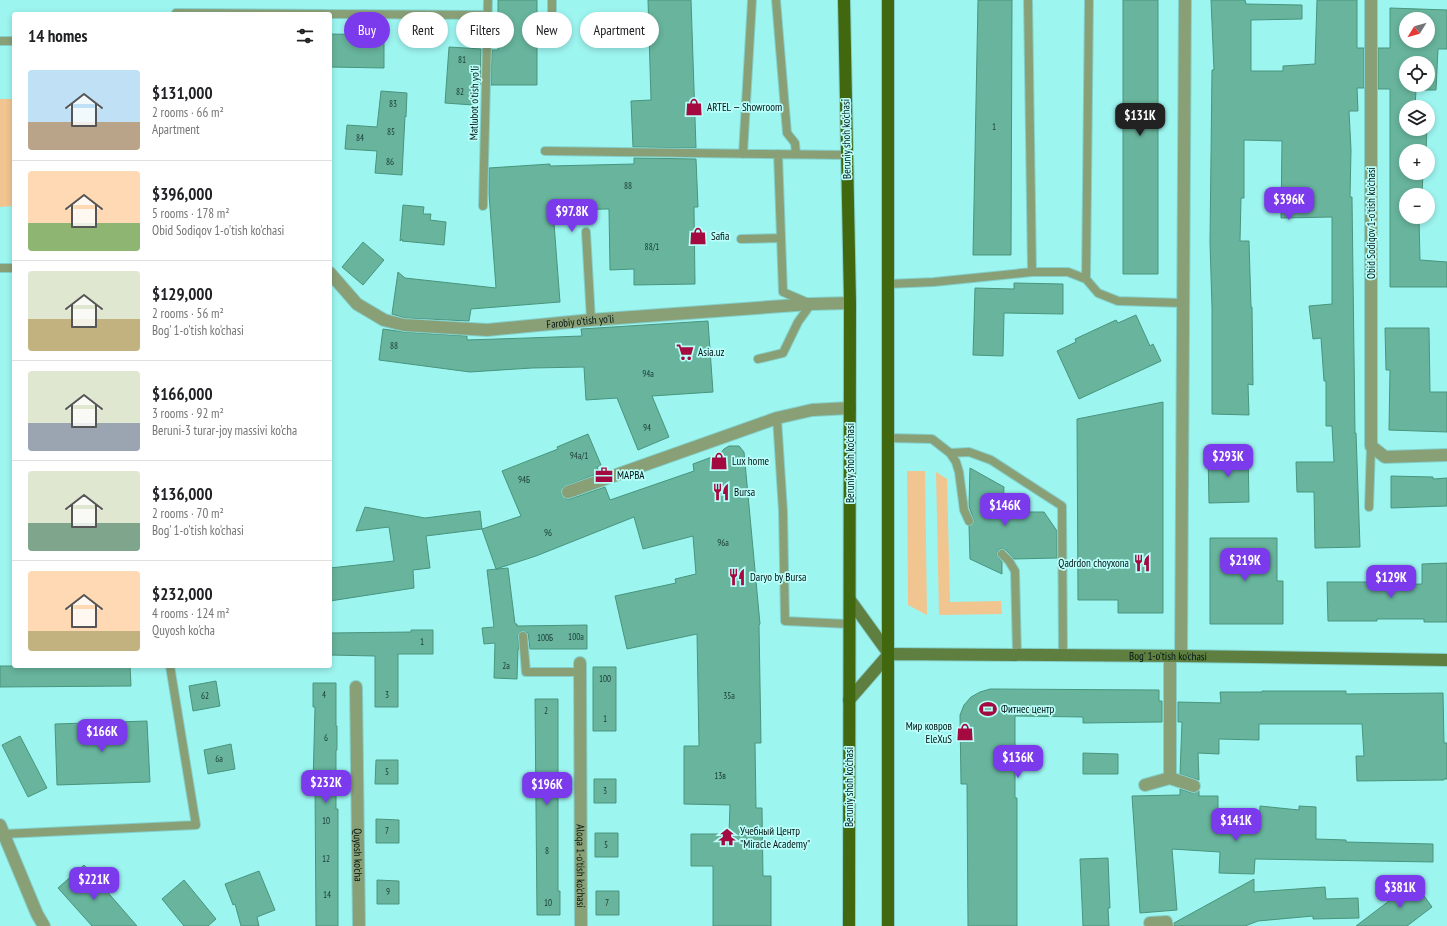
<!DOCTYPE html>
<html lang="en">
<head>
<meta charset="utf-8">
<style>
	:root { --surface:#fff; --page:#f2f2f2; --text:#202124; --muted:#757577; --line:#e0e0e0; --accent:#7c3aed }
	body { margin:0; font-family:"PT Sans Narrow",sans-serif; background:var(--page); color:var(--text); height:100vh; display:flex; flex-direction:column; font-size:15px; white-space:nowrap }
	* { box-sizing:border-box; margin:0 }
	p { font-size:13px; color:var(--muted) }
	.icon { flex:none; width:22px; height:22px; fill:none; stroke:currentColor; stroke-width:2; stroke-linecap:round; stroke-linejoin:round }
	.map { position:relative; flex:1; overflow:hidden }
	.drawer { position:absolute; left:12px; top:12px; width:320px; height:656px; display:flex; flex-direction:column; background:var(--surface); border-radius:4px; box-shadow:0 2px 6px #0003 }
	.drawer>* { flex:none }
	.guide { position:absolute; left:344px; top:12px; width:380px; height:36px; display:flex; gap:8px }
	.needle { width:26px; rotate:233deg }
	.controls { position:absolute; left:1399px; top:12px; display:grid; gap:8px }
	.controls a { display:grid; place-items:center; width:36px; height:36px; border-radius:50%; background:var(--surface); box-shadow:0 2px 6px #0003; font-size:20px }
	.price { position:absolute; translate:-50% -34px; padding:0 9px; border-radius:8px; background:var(--accent); color:#fff; font-size:13px; line-height:26px; filter:drop-shadow(0 1px 2px #0008) }
	.price::after { content:''; position:absolute; left:50%; top:24px; width:12px; height:9px; margin-left:-6px; background:inherit; clip-path:polygon(0 0,100% 0,50% 100%) }
	.price.selected { background:#222; color:#fff }
	ul { padding:0; list-style:none }
	li { display:flex; align-items:center; gap:12px; height:100px; padding:0 16px }
	li+li { border-top:1px solid var(--line) }
	li span { display:grid; place-items:center; flex:none; width:112px; height:80px; border-radius:4px; color:#555 }
	li>.icon { margin-inline-start:auto }
	span .icon { width:48px; height:48px; fill:#fffc; stroke-width:1 }
	li b { font-size:17px }
	h2 { display:flex; justify-content:space-between; align-items:center; height:48px; padding:0 16px; font-size:17px }
	.chip { padding:0 14px; border-radius:18px; background:var(--surface); box-shadow:0 2px 6px #0003; font-size:14px; line-height:36px }
	.chip.selected { background:var(--accent); color:#fff }
	.map>svg:first-child { display:block }
	.green { fill:#f1c590 }
	.building { fill:#68b49c; stroke:#48957e; fill-rule:evenodd }
	.lines { fill:none; stroke-linecap:round; stroke-linejoin:round }
	.lane-casing { stroke:#84d1cc; stroke-width:10 }
	.street-casing { stroke:#84d1cc; stroke-width:14 }
	.secondary-casing { stroke:#84d1cc; stroke-width:14 }
	.primary-casing { stroke:#84d1cc; stroke-width:14 }
	.lane { stroke:#89a077; stroke-width:8 }
	.street { stroke:#89a077; stroke-width:12 }
	.secondary { stroke:#5f7f41; stroke-width:12 }
	.primary { stroke:#41670f; stroke-width:12 }
	.labels { text-anchor:middle; stroke-width:3.5; stroke-linejoin:round; paint-order:stroke }
	.number-label { font-size:9px; fill:#1a3b34 }
	.street-label { font-size:11px; fill:#001312; stroke:#bafefa }
	.poi-label { font-size:11px; fill:#001312; stroke:#bafefa; text-anchor:start }
</style>
</head>
<body>
<div class="map">
<svg width="1447" height="926" viewBox="0 0 1447 926">
	<rect width="100%" height="100%" fill="#9df5f0"/>
	<path class="green" d="M0,99H14V206L0,207Z
		M907,471H925L927,615L908,605Z
		M936,472L947,479L950,602L1001,601L1002,614L939,615Z"/>
	<path class="building" d="M498,0H537V85H491L492,50H498Z
		M648,0H691L696,148L633,147L631,101L651,100Z
		M978,0H1012L1011,255H973Z
		M1123,0H1158V274H1123Z
		M1211,0H1245L1246,4L1302,5V19L1251,20V71H1283V66L1315,64L1317,0H1357V48H1364V88H1357L1358,111H1349L1351,150L1350,197H1352L1355,433H1356L1360,547L1315,548L1314,492H1297L1296,462H1334L1332,426H1326V381H1324L1321,338L1313,339L1309,306L1332,304V217L1281,218L1282,141L1244,140V198H1241L1240,241H1249L1251,307H1252L1253,385L1248,384L1249,415L1212,414V308L1210,242L1212,70H1214Z
		M1390,8L1447,10V49H1438L1436,90H1416L1415,107H1406V129H1427L1426,151H1406V173H1423L1422,195H1406V217H1419L1420,260L1447,262V287H1390V89H1378V48H1390ZM1406,19H1428V41H1406ZM1406,63H1428V85H1406Z
		M330,34L384,35V68L330,67Z
		M449,47L481,49L480,85H474L473,105L445,103Z
		M381,91L407,93L406,117L405,116L402,175L375,173L377,151L345,149L347,125L377,127Z
		M634,158L696,159L698,207H694L695,284L634,285V269L610,270L609,209L553,210L560,302L471,309L469,321L405,318L392,314L398,272L405,278L496,288L489,194V168L550,164V166L634,164Z
		M403,205L424,207L423,214H431L430,220L446,222L444,245L402,241V239L400,241Z
		M363,242L384,260L363,285L342,267Z
		M1014,283L1063,284V314L1004,313L1003,356L973,355L975,288L1014,289Z
		M1136,315L1150,346L1153,344L1161,361L1079,399L1057,351L1076,342L1075,339L1116,320L1118,323Z
		M708,321L713,392L652,396L669,437L638,450L617,398L586,400L584,367L532,368L470,372L379,360L383,329L404,332L467,336V340L527,338L582,336L581,329Z
		M1385,328H1429L1430,392H1447V432L1389,430L1390,370H1386Z
		M1163,402V613H1118V600H1078L1077,419Z
		M588,434L601,465L597,467L599,473L563,487L561,494L566,499H570L605,487L610,500L694,471L693,464L720,454L724,449L729,446H739L744,452L760,624L759,625L761,743H755L756,808H762L763,876H771V926H713V866H691V834H729L730,805L684,804V746H699L697,634L627,649L615,596L676,583L675,579L696,574L693,536L643,549L634,517L536,556L496,569L482,529L521,516L502,471L558,449L557,447Z
		M1208,453H1248L1249,502L1209,503Z
		M970,468L1004,487L1003,512H1044L1057,531V558L1014,559L1006,550L1000,549L998,550L997,555L1002,562V574L970,559L969,526L973,524L974,521L969,506Z
		M1391,476L1433,477V479L1447,478V506L1391,508Z
		M365,507L425,518L480,511L482,529L426,536L430,568L413,570L414,588L330,601V568L394,561L389,527L356,531Z
		M1210,538H1277V581H1283V624H1210Z
		M1447,563V622H1424V619H1377V621H1328L1327,582H1377V585L1422,584V564Z
		M508,568L515,624H517V626L587,625V649H530L528,633L522,631L520,632L518,636L519,649H518L517,679L494,678L495,643L484,644L482,628L494,627L487,570Z
		M411,630H433V654H398V707H375V656L330,655V633L411,632Z
		M0,666H130L131,686L0,687Z
		M593,667H616V731H593Z
		M216,681L220,706L193,711L189,686Z
		M313,683H336V726H337V750H336V809H338V926H316L315,784H313L315,707H313Z
		M990,689L1159,690V701H1162V722L1083,723V717L1015,716V798H1017V926H968L967,784H961L960,715L964,705L971,697L980,692Z
		M1262,691H1346V694L1443,693L1444,743H1447V779H1444V780L1357,781L1356,756H1364L1362,724H1259V740L1219,739V754L1198,753L1199,780L1180,774L1182,722H1178V702L1221,703L1220,692H1262Z
		M535,699H558V891H560V915H537Z
		M147,721L150,782L57,785L55,724Z
		M20,736L47,788L28,797L2,745Z
		M231,744L235,769L208,774L204,750Z
		M1083,753L1118,754V774H1083Z
		M376,760H398V784H375Z
		M594,779H616V803H594Z
		M1180,789L1192,793L1199,791V796H1218V828L1259,829L1260,806L1299,810V806L1316,807V839L1346,840V842L1433,844V862L1255,859L1254,874L1219,873L1220,852L1172,849L1177,910L1140,913L1132,796L1180,795Z
		M376,819L399,820V843H376Z
		M595,833H618V857H595Z
		M1108,858L1110,908H1108L1109,926H1083L1080,859Z
		M84,865L137,926H92L58,888Z
		M259,871L275,910L257,917L259,926H241L235,904L233,905L225,884Z
		M1254,879V892L1325,887L1326,899L1358,898L1359,918L1313,919V916L1258,921L1245,926H1174V923Z
		M184,880L216,919L208,926H184L162,899Z
		M377,880L399,881V904H377Z
		M1414,882L1432,907L1407,926H1356Z
		M596,891H619V915H596Z"/>
	<g class="lines">
		<g class="lane-casing">
			<path id="lane" d="M552,0V23
				M776,0L787,133L795,143L796,154
				M1028,0L1032,272
				M176,13L327,14
				M330,14L488,15
				M0,41H14
				M545,151L846,155
				M743,154L752,0
				M483,206L488,0
				M586,232L591,320
				M741,239L781,238
				M0,268H14
				M1086,279L1089,0
				M888,284L934,282L1032,272H1068L1086,279L1098,293L1118,301L1183,303
				M758,359L783,353L798,322L811,304L783,292L778,154
				M777,418L783,511L785,621L849,624
				M889,438L932,439L950,453L956,462L959,472L964,510L969,521
				M950,453L969,452L991,460L1062,506L1063,655
				M1369,507L1371,446
				M1002,554L1009,561L1015,571L1017,654
				M523,636L526,672H580
				M4,834L196,825L170,666"/>
		</g>
		<g class="street-casing">
			<g id="street">
				<path d="M1371,0V446L1385,457L1447,455"/>
				<path id="s1" d="M330,273L357,304L384,320L404,325L487,330L591,320L811,304L850,303"/>
				<path d="M568,492L777,418L812,410L850,408"/>
				<path d="M1170,656V778"/>
				<path d="M1181,656L1185,0"/>
				<path id="s2" d="M580,663L581,926"/>
				<path id="s3" d="M356,687L359,926"/>
				<path d="M1145,785L1170,778L1194,786"/>
				<path d="M0,825L37,914L44,926"/>
				<path d="M1150,923L1166,922L1167,926"/>
			</g>
		</g>
		<g class="secondary-casing">
			<g id="secondary">
				<path d="M850,600L889,654"/>
				<path id="s4" d="M849,700L889,654L1181,656L1447,660"/>
			</g>
		</g>
		<g class="primary-casing">
			<path id="primary" d="M844,0L850,303L849,926
				M888,0V926"/>
		</g>
		<use href="#lane" class="lane"/>
		<use href="#street" class="street"/>
		<use href="#secondary" class="secondary"/>
		<use href="#primary" class="primary"/>
	</g>
	<defs>
		<g id="shop-bare" transform="scale(1.38)"><path d="M-5-2.5h2.3a2.7 3.5 0 0 1 5.4 0H5L5.5 6h-11ZM-1.5-2.5h3a1.5 2.3 0 0 0-3 0Z" fill="#a4093f" stroke="#bafefa" stroke-width="2.5" paint-order="stroke"/></g>
		<g id="supermarket-bare" transform="scale(1.38)"><path d="M-6-5.5h2.5l.6 2H6L4.5 2H-2.5L-4.4-4H-6ZM-1.5 3.2a1.3 1.3 0 1 0 .1 0ZM3 3.2a1.3 1.3 0 1 0 .1 0Z" fill="#a4093f" stroke="#bafefa" stroke-width="2.5" paint-order="stroke"/></g>
		<g id="office-bare" transform="scale(1.38)"><path d="M-6-3h4V-5.5h4V-3h4V5H-6ZM-1-4.5V-3h2v-1.5ZM-6 0V1H6V0Z" fill="#a4093f" stroke="#bafefa" stroke-width="2.5" paint-order="stroke"/></g>
		<g id="restaurant-bare" transform="scale(1.38)"><path d="M-5-6h1v4h1v-4h1v4h1v-4h1v5L-1.5 .5V6h-2V.5L-5-1ZM5-6V6H3V1.5H1.5Q1.5-4 5-6Z" fill="#a4093f" stroke="#bafefa" stroke-width="2.5" paint-order="stroke"/></g>
		<g id="stadium-bare" transform="scale(1.38)"><path d="M0-5a6.5 5 0 1 0 0 10a6.5 5 0 1 0 0-10ZM-3.5-1.8h7v3.6h-7Z" fill="#a4093f" stroke="#bafefa" stroke-width="2.5" paint-order="stroke"/></g>
		<g id="temple-bare" transform="scale(1.38)"><path d="M0-6L5-2H3V0L6.5 2.5H4V6H1.5V3h-3V6H-4V2.5H-6.5L-3 0V-2H-5Z" fill="#a4093f" stroke="#bafefa" stroke-width="2.5" paint-order="stroke"/></g>
	</defs>
	<g fill-rule="evenodd">
		<use href="#shop-bare" x="694" y="107"/>
		<use href="#shop-bare" x="698" y="236"/>
		<use href="#supermarket-bare" x="685" y="352"/>
		<use href="#shop-bare" x="719" y="461"/>
		<use href="#office-bare" x="604" y="475"/>
		<use href="#restaurant-bare" x="721" y="492"/>
		<use href="#restaurant-bare" x="1142" y="563"/>
		<use href="#restaurant-bare" x="737" y="577"/>
		<use href="#stadium-bare" x="988" y="709"/>
		<use href="#shop-bare" x="965" y="732"/>
		<use href="#temple-bare" x="727" y="837"/>
	</g>
	<g class="labels">
		<g class="number-label">
			<text x="462" y="63">81</text>
			<text x="460" y="95">82</text>
			<text x="393" y="107">83</text>
			<text x="994" y="130">1</text>
			<text x="391" y="135">85</text>
			<text x="360" y="141">84</text>
			<text x="390" y="165">86</text>
			<text x="628" y="189">88</text>
			<text x="652" y="250">88/1</text>
			<text x="394" y="349">88</text>
			<text x="648" y="377">94a</text>
			<text x="647" y="431">94</text>
			<text x="579" y="459">94a/1</text>
			<text x="524" y="483">94Б</text>
			<text x="548" y="536">96</text>
			<text x="723" y="546">96a</text>
			<text x="576" y="640">100a</text>
			<text x="545" y="641">100Б</text>
			<text x="422" y="645">1</text>
			<text x="506" y="669">2a</text>
			<text x="605" y="682">100</text>
			<text x="324" y="698">4</text>
			<text x="387" y="698">3</text>
			<text x="205" y="699">62</text>
			<text x="729" y="699">35a</text>
			<text x="546" y="714">2</text>
			<text x="605" y="722">1</text>
			<text x="326" y="741">6</text>
			<text x="219" y="762">6a</text>
			<text x="387" y="775">5</text>
			<text x="720" y="779">13в</text>
			<text x="605" y="794">3</text>
			<text x="326" y="824">10</text>
			<text x="387" y="834">7</text>
			<text x="606" y="848">5</text>
			<text x="547" y="854">8</text>
			<text x="326" y="862">12</text>
			<text x="388" y="895">9</text>
			<text x="327" y="898">14</text>
			<text x="548" y="906">10</text>
			<text x="607" y="906">7</text>
		</g>
		<g class="street-label">
			<text transform="translate(474 103) rotate(-89)" y="4">Matlubot o'tish yo'li</text>
			<text transform="translate(846 139) rotate(-91)" y="4">Beruniy shoh ko'chasi</text>
			<text transform="translate(1371 223) rotate(-90)" y="4">Obid Sodiqov 1-o'tish ko'chasi</text>
			<text dy="4" stroke="none"><textPath href="#s1" startOffset="270">Farobiy o'tish yo'li</textPath></text>
			<text transform="translate(850 463) rotate(-90)" y="4">Beruniy shoh ko'chasi</text>
			<text dy="4" stroke="none"><textPath href="#s4" startOffset="340">Bog' 1-o'tish ko'chasi</textPath></text>
			<text transform="translate(849 787) rotate(-90)" y="4">Beruniy shoh ko'chasi</text>
			<text dy="4" stroke="none"><textPath href="#s3" startOffset="168">Quyosh ko'cha</textPath></text>
			<text dy="4" stroke="none"><textPath href="#s2" startOffset="203">Aloqa 1-o'tish ko'chasi</textPath></text>
		</g>
		<g class="poi-label">
			<text x="707" y="111">ARTEL — Showroom</text>
			<text x="711" y="240">Safia</text>
			<text x="698" y="356">Asia.uz</text>
			<text x="732" y="465">Lux home</text>
			<text x="617" y="479">МАРВА</text>
			<text x="734" y="496">Bursa</text>
			<text x="1129" y="567" text-anchor="end">Qadrdon choyxona</text>
			<text x="750" y="581">Daryo by Bursa</text>
			<text x="1001" y="713">Фитнес центр</text>
			<text x="952" y="730" text-anchor="end">Мир ковров<tspan x="952" dy="13">EleXuS</tspan></text>
			<text x="740" y="835">Учебный Центр<tspan x="740" dy="13">"Miracle Academy"</tspan></text>
		</g>
	</g>
</svg>
<div class="controls">
<a><svg class="needle" viewBox="-14 -14 28 28"><path d="M0-13l5 13h-10z" fill="#e53935"/><path d="M0 13l5-13h-10z" fill="#757577"/></svg></a>
<a><svg class="icon" aria-label="locate" viewBox="0 0 24 24"><circle cx="12" cy="12" r="6"/><path d="M12 2v4M12 18v4M2 12h4M18 12h4"/></svg></a>
<a><svg class="icon" aria-label="layers" viewBox="0 0 24 24"><path d="M12 4l9 5-9 5-9-5zM3 14l9 5 9-5"/></svg></a>
<a>+</a>
<a>−</a>
</div>
<b class="price selected" style="left:1140px;top:137px">$131K</b>
<b class="price" style="left:1289px;top:221px">$396K</b>
<b class="price" style="left:572px;top:233px">$97.8K</b>
<b class="price" style="left:1228px;top:478px">$293K</b>
<b class="price" style="left:1005px;top:527px">$146K</b>
<b class="price" style="left:1245px;top:582px">$219K</b>
<b class="price" style="left:1391px;top:599px">$129K</b>
<b class="price" style="left:102px;top:753px">$166K</b>
<b class="price" style="left:1018px;top:779px">$136K</b>
<b class="price" style="left:326px;top:804px">$232K</b>
<b class="price" style="left:547px;top:806px">$196K</b>
<b class="price" style="left:1236px;top:842px">$141K</b>
<b class="price" style="left:94px;top:901px">$221K</b>
<b class="price" style="left:1400px;top:909px">$381K</b>
<div class="guide">
<a class="chip selected">Buy</a>
<a class="chip">Rent</a>
<a class="chip">Filters</a>
<a class="chip">New</a>
<a class="chip">Apartment</a>
</div>
<section class="drawer">
<h2>14 homes<svg class="icon" aria-label="filters" viewBox="0 0 24 24"><path d="M4 7h16M4 17h16"/><circle cx="9" cy="7" r="2"/><circle cx="15" cy="17" r="2"/></svg></h2>
<ul>
<li><span style="background:linear-gradient(#bfe0f5 65%,#b9a48a 0)"><svg class="icon" aria-label="home" viewBox="0 0 24 24"><path d="M3 11l9-7 9 7M6 9v11h12V9"/></svg></span><div><b>$131,000</b><p>2 rooms · 66 m²</p><p>Apartment</p></div></li>
<li><span style="background:linear-gradient(#ffd9b3 65%,#8fb573 0)"><svg class="icon" aria-label="home" viewBox="0 0 24 24"><path d="M3 11l9-7 9 7M6 9v11h12V9"/></svg></span><div><b>$396,000</b><p>5 rooms · 178 m²</p><p>Obid Sodiqov 1-o'tish ko'chasi</p></div></li>
<li><span style="background:linear-gradient(#dfe7d0 60%,#c2b280 0)"><svg class="icon" aria-label="home" viewBox="0 0 24 24"><path d="M3 11l9-7 9 7M6 9v11h12V9"/></svg></span><div><b>$129,000</b><p>2 rooms · 56 m²</p><p>Bog' 1-o'tish ko'chasi</p></div></li>
<li><span style="background:linear-gradient(#dfe7d0 65%,#9aa5b1 0)"><svg class="icon" aria-label="home" viewBox="0 0 24 24"><path d="M3 11l9-7 9 7M6 9v11h12V9"/></svg></span><div><b>$166,000</b><p>3 rooms · 92 m²</p><p>Beruni-3 turar-joy massivi ko'cha</p></div></li>
<li><span style="background:linear-gradient(#dfe7d0 65%,#7fa58c 0)"><svg class="icon" aria-label="home" viewBox="0 0 24 24"><path d="M3 11l9-7 9 7M6 9v11h12V9"/></svg></span><div><b>$136,000</b><p>2 rooms · 70 m²</p><p>Bog' 1-o'tish ko'chasi</p></div></li>
<li><span style="background:linear-gradient(#ffd9b3 75%,#c2b280 0)"><svg class="icon" aria-label="home" viewBox="0 0 24 24"><path d="M3 11l9-7 9 7M6 9v11h12V9"/></svg></span><div><b>$232,000</b><p>4 rooms · 124 m²</p><p>Quyosh ko'cha</p></div></li>
</ul>
</section>
</div>
</body>
</html>
